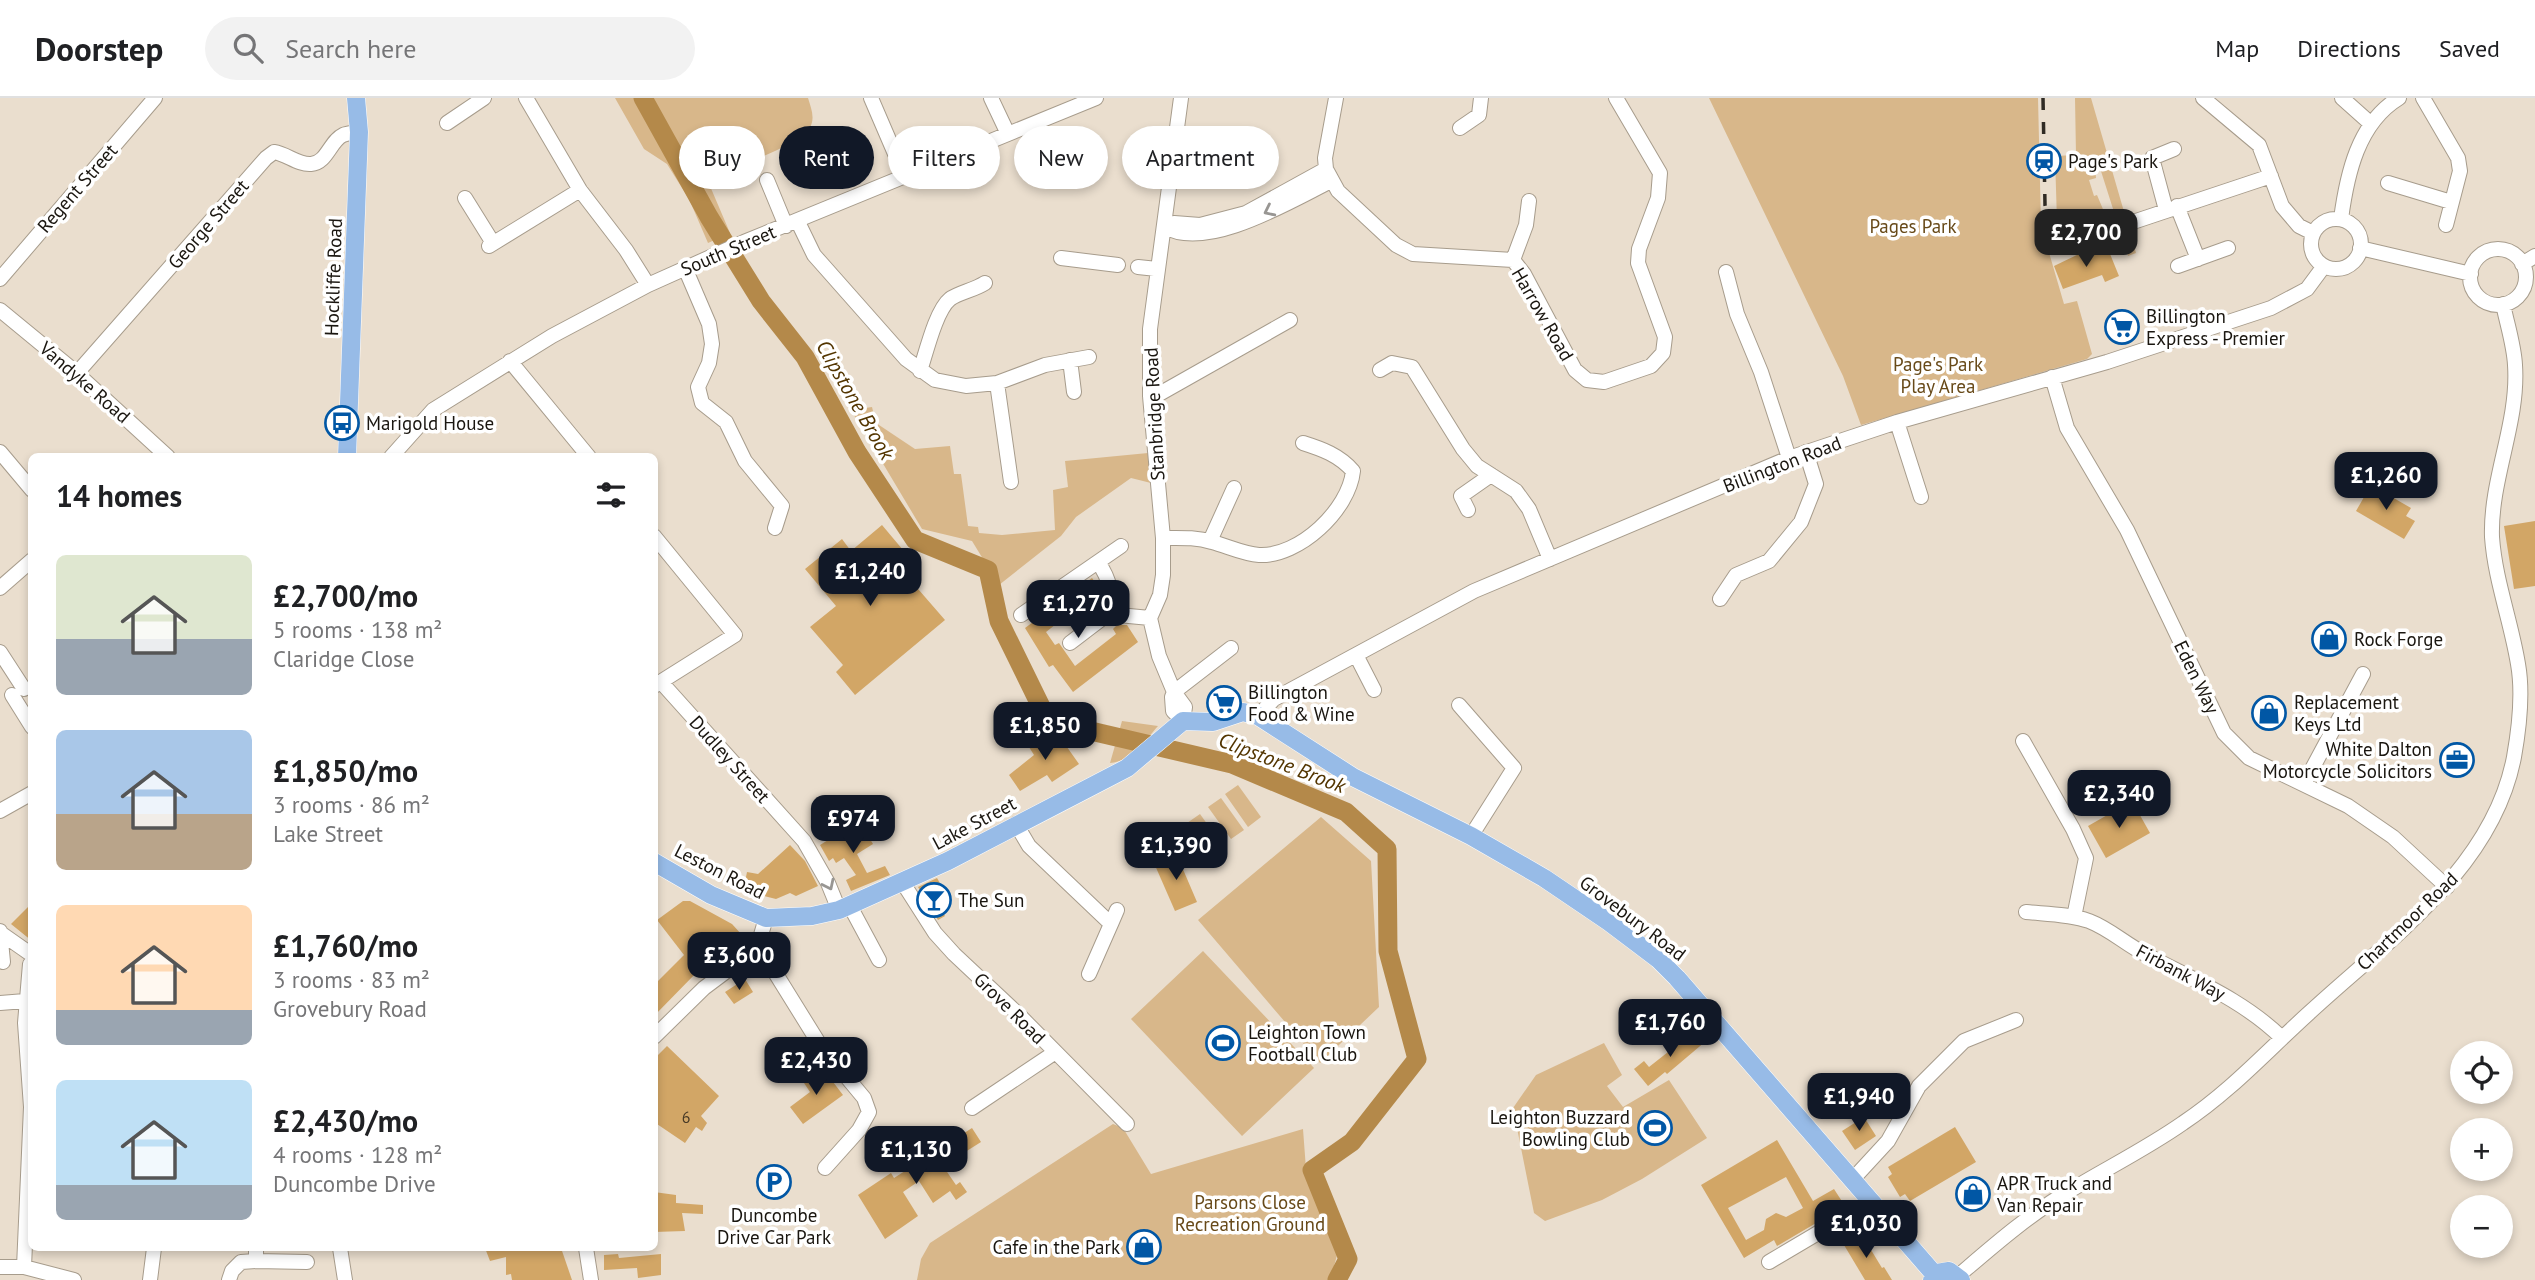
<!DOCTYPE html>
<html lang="en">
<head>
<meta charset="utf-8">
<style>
	:root { --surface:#fff; --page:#f2f2f2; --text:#202124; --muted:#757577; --line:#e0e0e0; --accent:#111827 }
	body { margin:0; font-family:"PT Sans",sans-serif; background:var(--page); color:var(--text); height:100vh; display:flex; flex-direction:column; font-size:26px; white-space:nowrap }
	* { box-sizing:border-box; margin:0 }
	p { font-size:23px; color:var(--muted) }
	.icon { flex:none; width:38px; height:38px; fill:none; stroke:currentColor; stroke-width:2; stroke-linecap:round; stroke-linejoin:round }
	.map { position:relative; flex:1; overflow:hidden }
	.panel { position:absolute; left:28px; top:355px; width:630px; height:798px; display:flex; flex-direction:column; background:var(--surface); border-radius:10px; box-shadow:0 4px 10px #0003 }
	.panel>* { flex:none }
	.hud { position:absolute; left:679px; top:28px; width:665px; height:63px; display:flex; gap:14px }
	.controls { position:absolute; left:2450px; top:943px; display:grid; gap:14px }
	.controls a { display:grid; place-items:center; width:63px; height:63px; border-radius:50%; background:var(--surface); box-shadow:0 4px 10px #0003; font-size:35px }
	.price { position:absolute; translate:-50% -60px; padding:0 16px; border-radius:14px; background:var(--accent); color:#fff; font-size:23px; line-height:46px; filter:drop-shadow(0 2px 4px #0008) }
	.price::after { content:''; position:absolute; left:50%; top:42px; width:21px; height:16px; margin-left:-10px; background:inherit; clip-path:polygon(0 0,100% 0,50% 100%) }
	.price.selected { background:#222; color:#fff }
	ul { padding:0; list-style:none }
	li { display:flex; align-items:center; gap:21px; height:175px; padding:0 28px }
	li span { display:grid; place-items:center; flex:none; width:196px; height:140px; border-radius:10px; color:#555 }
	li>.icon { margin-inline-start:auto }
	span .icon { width:84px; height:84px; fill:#fffc; stroke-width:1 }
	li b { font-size:30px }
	h2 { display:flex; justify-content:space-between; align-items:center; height:84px; padding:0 28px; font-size:30px }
	.pill { padding:0 24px; border-radius:32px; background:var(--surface); box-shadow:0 4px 10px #0003; font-size:24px; line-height:63px }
	.pill.selected { background:var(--accent); color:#fff }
	header { display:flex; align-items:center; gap:42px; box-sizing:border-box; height:98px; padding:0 35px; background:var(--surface); border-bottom:2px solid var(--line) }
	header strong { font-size:33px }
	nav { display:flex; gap:38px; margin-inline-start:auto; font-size:24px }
	.search { width:490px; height:63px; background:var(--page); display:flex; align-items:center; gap:18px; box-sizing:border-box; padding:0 24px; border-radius:38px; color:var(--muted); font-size:26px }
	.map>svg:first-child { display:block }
	.green { fill:#d8b78a }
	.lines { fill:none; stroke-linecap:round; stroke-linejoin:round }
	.river { stroke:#b4894a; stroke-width:19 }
	.building { fill:#d2a666; fill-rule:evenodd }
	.minor-casing { stroke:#a79c8c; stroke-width:16 }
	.major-casing { stroke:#fff; stroke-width:19 }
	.minor { stroke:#fff; stroke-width:14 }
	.major { stroke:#97bbe7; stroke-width:18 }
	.rail { stroke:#302b24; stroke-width:3.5; stroke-dasharray:12 12; stroke-linecap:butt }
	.oneway { stroke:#989693 }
	.labels { text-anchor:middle; stroke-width:7; stroke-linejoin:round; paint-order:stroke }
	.number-label { font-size:16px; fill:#483a26 }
	.poi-label { font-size:19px; fill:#1a1610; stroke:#fff; text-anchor:start }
	.street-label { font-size:19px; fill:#1a1610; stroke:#fff }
	.park-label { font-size:19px; fill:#684a19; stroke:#fff }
	.water-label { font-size:21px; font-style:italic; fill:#533500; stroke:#fff }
</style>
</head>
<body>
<header>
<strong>Doorstep</strong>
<div class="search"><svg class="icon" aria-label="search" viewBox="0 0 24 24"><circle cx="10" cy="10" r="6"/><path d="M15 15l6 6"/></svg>Search here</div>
<nav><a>Map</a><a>Directions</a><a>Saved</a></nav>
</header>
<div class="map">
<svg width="2535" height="1182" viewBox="0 0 2535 1182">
	<rect width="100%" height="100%" fill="#eadece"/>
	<path class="green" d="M615,0H808C811,10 816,21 809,31C793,51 732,69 707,81L730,135L708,145L689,101L667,66L644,51Z
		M1709,0H2038L2041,127L2064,206L2077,203L2092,256L2087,261L1861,327L1843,278Z
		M2075,0H2091L2136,155L2128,158L2100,70H2095L2096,80L2089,82L2094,98L2097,97L2105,116L2101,119V132L2108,145L2086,152L2080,140L2070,143L2063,140L2057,124L2055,58L2076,57Z
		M872,309L876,325L915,351L950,348L954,376H961L968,428L978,429L979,435L1002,437L1055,432L1053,392L1068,389L1065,363L1148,355L1151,385L1131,380L1076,419L1061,438L999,487L972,443L922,431L851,312Z
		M1122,623L1158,628C1145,643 1132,663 1110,665Z
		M1238,687L1261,719L1248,729L1225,696Z
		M1221,700L1244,732L1231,741L1208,709Z
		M1200,716L1223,748L1210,758L1187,725Z
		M1321,719L1371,763L1379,909L1320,965L1198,822Z
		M1181,728L1204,760L1191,770L1168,737Z
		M1203,853L1314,970L1242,1038L1131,921Z
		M1604,945L1622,977L1607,988L1623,1009L1669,982L1707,1040L1642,1081L1602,1102L1545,1123L1534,1115L1513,1010L1536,977Z
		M1113,1026L1123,1030L1151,1076L1303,1031L1306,1071L1338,1154L1330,1182H917L921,1161L930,1145Z"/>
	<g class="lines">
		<path class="river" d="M643,0L709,119L761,203L805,259L857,354L915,442L988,472L999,523L1048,623L1232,666L1346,714L1387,751L1388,853L1417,961L1352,1044L1312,1072L1348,1161L1337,1182"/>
	</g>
	<path class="building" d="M2108,151L2119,178L2105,184L2102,177L2063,191L2054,168L2081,155H2088L2089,159Z
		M2371,387L2411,410L2406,418L2415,423L2404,441L2356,413Z
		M2535,423V488L2514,491L2504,428Z
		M882,427L903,452L892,461L945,522L855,597L836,574L843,567L810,529L836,508L805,471L842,441L851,453Z
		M1092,480L1100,491V502L1095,507L1089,500L1046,534L1055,547L1059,545L1075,568L1116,536L1113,531L1117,527H1127L1138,544L1073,594L1053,567L1049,569L1025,530Z
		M1052,634L1057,635L1079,666L1052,684L1047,677L1020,693L1009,677L1034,657L1029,649Z
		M2132,703L2150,735L2106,760L2088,728Z
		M859,723L873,746L857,756L867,775L885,768L890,777L851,793L846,782L856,777L844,760L836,765L833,760L829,763L820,747Z
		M790,747L805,763L818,788L796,798L790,795L776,801L752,795L755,786L745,784L747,774L758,776Z
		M1176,755L1197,804L1175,813L1154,765Z
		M937,780L948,799L937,805L945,818L938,822L918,789Z
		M683,803H690L732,826L742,837L728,853L697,874L654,918V887L684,857L657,822Z
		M32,805V843L11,826Z
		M745,881L753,894L734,906L725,894Z
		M1696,932L1706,943L1667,976L1665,974L1648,988L1634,971L1644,963L1649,969Z
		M667,948L719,998L701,1018L707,1025L702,1033L696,1029L685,1045L654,1024V961Z
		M821,973L824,978L827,976L843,997L803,1026L790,1009L810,994L804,985Z
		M1864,1019L1876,1038L1855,1052L1842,1033Z
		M1955,1029L1976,1064L1910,1103L1905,1096L1900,1099L1888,1079L1892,1076L1888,1069Z
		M972,1030L981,1044L943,1068L956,1087L960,1084L967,1094L956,1102L950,1093L933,1105L919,1083L903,1094L918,1118L885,1141L858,1097L891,1075L894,1080Z
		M1777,1042L1813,1103L1834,1091L1845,1108L1777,1148L1774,1142L1744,1160L1701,1087ZM1786,1079L1803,1110L1786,1119L1776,1115L1766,1121L1764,1132L1746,1142L1728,1110Z
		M654,1094L676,1097V1105L703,1107V1116L682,1115L685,1133L654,1134Z
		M1862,1137L1882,1170L1884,1169L1892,1182H1865L1844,1147Z
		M485,1150H561L572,1182H512L511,1176L506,1177V1159L490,1163Z
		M618,1156L619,1160L661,1156V1177L638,1180L637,1170L604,1172V1157Z"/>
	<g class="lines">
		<g class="minor-casing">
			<path id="minor" d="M526,0L580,92L626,152L648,187
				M871,0L905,79
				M991,0L1008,36
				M1181,0L1150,231V298L1163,440V477L1160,497L1150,520L1159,558L1174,594L1172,599L1173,613L1183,623
				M1336,0L1325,60L1326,71L1338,93L1396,147L1413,156L1513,162L1524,176L1575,272L1587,282L1604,284L1651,268L1663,255L1665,239L1638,165L1639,151L1658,100L1660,75L1616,0
				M2203,0L2259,47L2282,108L2299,128L2313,135
				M2342,0L2370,25
				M2423,0L2458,60L2460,73L2446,127
				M447,25L484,0
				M1460,30L1479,17L1481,0
				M1326,71L1246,115L1200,127L1174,125L1165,129C1207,154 1292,102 1331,83
				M767,82L786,128
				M2388,85L2451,104
				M465,100L493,145
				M2177,108L2198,161
				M2166,112L2152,60L2174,51
				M2341,121C2347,76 2358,25 2399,0
				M2311 146a25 25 0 1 1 50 0a25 25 0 1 1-50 0Z
				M2136,123L2271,78
				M798,124L814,157L822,166L906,261L935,282L966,288L997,285L1045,267L1089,259
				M489,148L580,92
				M2360,150L2471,176
				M2470 179a28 28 0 1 1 56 0a28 28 0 1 1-56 0Z
				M1061,160L1118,167
				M1513,162L1526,127L1529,103
				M2522,166L2535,158
				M2178,168L2228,150
				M1138,169L1157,171
				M685,170L709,226L712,246L709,265L698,289L702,305L726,324L745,363L782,408L775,430
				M1726,174L1737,216L1761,274L1789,360
				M0,181L155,0
				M0,212L73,272L168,359
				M1070,262L1074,294
				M510,263L589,359
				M1380,272L1392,265L1412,269L1463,351L1477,368L1516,393L1529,411L1550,461
				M920,273C926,255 936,212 950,201C958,195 974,192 985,185
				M77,275L266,60L274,54C287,56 298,67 311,66C327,65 330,43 343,37C348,35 354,35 359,34
				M2052,279L2067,330L2127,432L2224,635L2249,660L2348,708L2393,739L2447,789
				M997,285L1011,384
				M1150,298L1161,295L1290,222
				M1897,324L1921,399
				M0,354L32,392
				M391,359L433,312L552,238L648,187L744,144L1096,0
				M1468,412L1461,398L1491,377
				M654,438L735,537L654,588
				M1163,440C1180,440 1196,439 1212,444C1227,448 1244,456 1259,457C1299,459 1349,412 1353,373C1339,357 1322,351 1303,345
				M1210,443L1234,390
				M1098,464C1111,483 1112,494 1108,516L1150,520
				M0,490L32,462
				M1720,501L1736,477L1769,463L1801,424L1816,386L1806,354
				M1021,517L1121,448
				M1070,545L1108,516
				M0,554L24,591
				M1356,557L1374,592
				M661,584L804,743L828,785L839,812
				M1174,594L1231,550
				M1174,594L1185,609L1183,623
				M12,597L32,629
				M1459,607L1514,670L1471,738
				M1258,618L1274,601L1474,493L1789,360L1897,324L2107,264L2271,210L2307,191L2324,168
				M2023,643L2073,731L2086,760L2074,819
				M2304,686L2363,576
				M0,713L32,695
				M1016,726L1029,748L1111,826L1089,876
				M903,785L935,835L954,856L1019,917L1127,1026
				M850,808L879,862
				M2026,814C2047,816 2069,816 2089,823C2110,831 2125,846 2145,856C2193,882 2242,901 2282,940
				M1111,826L1117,812
				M0,833L3,864
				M2,836L32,857
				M758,847L820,947L864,1000L869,1014L859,1032L825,1070
				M0,905L25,903
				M654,939L704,890L752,854L758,847L766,820
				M972,1010L1054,955
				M1853,1081L1888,1043L1919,988L1964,943L2016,922
				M340,1150L345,1182
				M586,1150L591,1182
				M256,1163L307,1164
				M1769,1164L1872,1103
				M0,1169H24L74,1182
				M24,1169L31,1009L25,925L30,866
				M1958,1178C1992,1149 2027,1118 2066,1095C2105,1071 2146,1051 2183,1025C2230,994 2268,952 2309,915C2388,842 2493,770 2514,659C2519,631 2523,594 2518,566C2511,523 2495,482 2492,439C2490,381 2519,325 2515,267C2514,247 2507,226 2503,206
				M150,1182L154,1150
				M229,1182L232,1173L241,1164L256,1163V1150"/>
		</g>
		<g class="major-casing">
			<path id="major" d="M347,359L359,34L356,0
				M654,764L711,797L766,820L812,818L839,812L948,763L1127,670L1183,623L1213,624L1243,614L1258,618L1353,679L1471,738L1544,780L1609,824L1658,861L1677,880L1935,1177
				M1932,1182L1937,1175L1949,1173L1961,1182"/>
		</g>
		<use href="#minor" class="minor"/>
		<use href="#major" class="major"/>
		<path class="rail" d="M2043,0L2045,107L2051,134L2062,159"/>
	</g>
	<defs><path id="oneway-chevron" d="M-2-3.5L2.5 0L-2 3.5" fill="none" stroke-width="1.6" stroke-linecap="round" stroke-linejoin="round" transform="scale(1.75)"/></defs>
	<g class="oneway">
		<use href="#oneway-chevron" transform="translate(1269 113) rotate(154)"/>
		<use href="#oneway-chevron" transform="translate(829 787) rotate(64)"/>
	</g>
	<defs>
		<g id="station-ring" transform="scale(1.75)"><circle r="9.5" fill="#fff" stroke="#0157a5" stroke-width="1.5"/><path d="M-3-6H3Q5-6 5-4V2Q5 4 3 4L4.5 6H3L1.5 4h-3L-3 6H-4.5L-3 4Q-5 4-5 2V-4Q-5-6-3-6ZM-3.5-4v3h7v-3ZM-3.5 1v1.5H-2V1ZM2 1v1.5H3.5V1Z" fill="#0157a5"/></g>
		<g id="supermarket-ring" transform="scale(1.75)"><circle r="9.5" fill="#fff" stroke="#0157a5" stroke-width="1.5"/><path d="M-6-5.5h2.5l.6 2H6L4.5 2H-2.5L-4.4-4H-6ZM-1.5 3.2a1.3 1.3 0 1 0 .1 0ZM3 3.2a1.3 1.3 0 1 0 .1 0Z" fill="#0157a5"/></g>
		<g id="bus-ring" transform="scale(1.75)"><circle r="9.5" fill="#fff" stroke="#0157a5" stroke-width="1.5"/><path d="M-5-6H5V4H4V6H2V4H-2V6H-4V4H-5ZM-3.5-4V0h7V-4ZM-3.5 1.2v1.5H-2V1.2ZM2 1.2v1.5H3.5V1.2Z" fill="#0157a5"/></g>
		<g id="shop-ring" transform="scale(1.75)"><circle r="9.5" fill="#fff" stroke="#0157a5" stroke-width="1.5"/><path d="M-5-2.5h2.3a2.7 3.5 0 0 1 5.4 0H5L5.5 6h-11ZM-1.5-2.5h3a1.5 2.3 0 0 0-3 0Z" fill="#0157a5"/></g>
		<g id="office-ring" transform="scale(1.75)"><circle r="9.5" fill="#fff" stroke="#0157a5" stroke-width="1.5"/><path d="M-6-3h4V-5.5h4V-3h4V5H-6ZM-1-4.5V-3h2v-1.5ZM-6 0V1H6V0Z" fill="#0157a5"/></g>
		<g id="bar-ring" transform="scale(1.75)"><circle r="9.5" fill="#fff" stroke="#0157a5" stroke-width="1.5"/><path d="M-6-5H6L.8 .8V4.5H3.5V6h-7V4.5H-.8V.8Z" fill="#0157a5"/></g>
		<g id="stadium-ring" transform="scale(1.75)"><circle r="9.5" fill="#fff" stroke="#0157a5" stroke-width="1.5"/><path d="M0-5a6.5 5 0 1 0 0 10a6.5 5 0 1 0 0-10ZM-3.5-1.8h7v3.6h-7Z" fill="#0157a5"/></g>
		<g id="parking-ring" transform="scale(1.75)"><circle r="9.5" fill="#fff" stroke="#0157a5" stroke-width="1.5"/><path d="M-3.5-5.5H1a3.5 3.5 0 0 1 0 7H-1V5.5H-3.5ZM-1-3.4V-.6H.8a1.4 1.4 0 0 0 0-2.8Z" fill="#0157a5"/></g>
	</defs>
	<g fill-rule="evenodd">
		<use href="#station-ring" x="2044" y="63"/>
		<use href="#supermarket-ring" x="2122" y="229"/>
		<use href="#bus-ring" x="342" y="325"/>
		<use href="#shop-ring" x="2329" y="541"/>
		<use href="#supermarket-ring" x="1224" y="605"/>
		<use href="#shop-ring" x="2269" y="615"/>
		<use href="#office-ring" x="2457" y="662"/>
		<use href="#bar-ring" x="934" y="802"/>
		<use href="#stadium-ring" x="1223" y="945"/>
		<use href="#stadium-ring" x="1655" y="1030"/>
		<use href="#parking-ring" x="774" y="1084"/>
		<use href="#shop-ring" x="1973" y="1096"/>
		<use href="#shop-ring" x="1144" y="1149"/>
	</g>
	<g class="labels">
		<g class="number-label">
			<text x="686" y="1025">6</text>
		</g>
		<g class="poi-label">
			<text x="2068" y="70">Page's Park</text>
			<text x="2146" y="225">Billington<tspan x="2146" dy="22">Express - Premier</tspan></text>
			<text x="366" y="332">Marigold House</text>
			<text x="2354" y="548">Rock Forge</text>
			<text x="1248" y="601">Billington<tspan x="1248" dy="22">Food &amp; Wine</tspan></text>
			<text x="2294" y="611">Replacement<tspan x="2294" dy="22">Keys Ltd</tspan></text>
			<text x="2432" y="658" text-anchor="end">White Dalton<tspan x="2432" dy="22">Motorcycle Solicitors</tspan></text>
			<text x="958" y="809">The Sun</text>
			<text x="1248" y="941">Leighton Town<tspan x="1248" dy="22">Football Club</tspan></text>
			<text x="1630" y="1026" text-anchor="end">Leighton Buzzard<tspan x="1630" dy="22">Bowling Club</tspan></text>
			<text x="1997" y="1092">APR Truck and<tspan x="1997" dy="22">Van Repair</tspan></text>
			<text x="774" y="1124" text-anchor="middle">Duncombe<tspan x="774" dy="22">Drive Car Park</tspan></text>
			<text x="1120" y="1156" text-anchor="end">Cafe in the Park</text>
		</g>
		<g class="street-label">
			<text transform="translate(77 90) rotate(-49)" y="7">Regent Street</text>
			<text transform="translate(208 126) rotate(-49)" y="7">George Street</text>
			<text transform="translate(728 152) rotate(-23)" y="7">South Street</text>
			<text transform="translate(333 179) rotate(-88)" y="7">Hockliffe Road</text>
			<text transform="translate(1543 216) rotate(60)" y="7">Harrow Road</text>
			<text transform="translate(85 284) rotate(41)" y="7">Vandyke Road</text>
			<text transform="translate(1154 316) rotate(-93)" y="7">Stanbridge Road</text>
			<text transform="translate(1782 366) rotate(-21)" y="7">Billington Road</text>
			<text transform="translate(2197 579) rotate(64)" y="7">Eden Way</text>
			<text transform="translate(730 661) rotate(48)" y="7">Dudley Street</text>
			<text transform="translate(974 725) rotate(-28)" y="7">Lake Street</text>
			<text transform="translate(720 773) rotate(27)" y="7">Leston Road</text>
			<text transform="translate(1633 820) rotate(37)" y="7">Grovebury Road</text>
			<text transform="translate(2407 823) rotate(-44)" y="7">Chartmoor Road</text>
			<text transform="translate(2181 874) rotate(28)" y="7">Firbank Way</text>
			<text transform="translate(1010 910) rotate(45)" y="7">Grove Road</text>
		</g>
		<g class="park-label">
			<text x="1913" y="135">Pages Park</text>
			<text x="1938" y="273">Page's Park<tspan x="1938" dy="22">Play Area</tspan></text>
			<text x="1250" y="1111">Parsons Close<tspan x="1250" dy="22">Recreation Ground</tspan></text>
		</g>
		<g class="water-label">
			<text transform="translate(855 302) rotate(60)" y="7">Clipstone Brook</text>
			<text transform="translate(1282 665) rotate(21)" y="7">Clipstone Brook</text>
		</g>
	</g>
</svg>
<div class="controls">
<a><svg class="icon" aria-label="locate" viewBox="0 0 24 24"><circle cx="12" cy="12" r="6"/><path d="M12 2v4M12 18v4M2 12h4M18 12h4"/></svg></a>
<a>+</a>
<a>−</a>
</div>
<b class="price selected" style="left:2086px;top:171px">£2,700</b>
<b class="price" style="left:2386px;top:414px">£1,260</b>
<b class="price" style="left:870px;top:510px">£1,240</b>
<b class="price" style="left:1078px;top:542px">£1,270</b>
<b class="price" style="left:1045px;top:664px">£1,850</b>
<b class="price" style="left:2119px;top:732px">£2,340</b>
<b class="price" style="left:853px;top:757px">£974</b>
<b class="price" style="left:1176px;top:784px">£1,390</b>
<b class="price" style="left:739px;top:894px">£3,600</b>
<b class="price" style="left:1670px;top:961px">£1,760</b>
<b class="price" style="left:816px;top:999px">£2,430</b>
<b class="price" style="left:1859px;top:1035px">£1,940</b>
<b class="price" style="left:916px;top:1088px">£1,130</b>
<b class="price" style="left:1866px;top:1162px">£1,030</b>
<div class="hud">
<a class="pill">Buy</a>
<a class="pill selected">Rent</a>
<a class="pill">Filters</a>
<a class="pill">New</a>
<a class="pill">Apartment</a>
</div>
<section class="panel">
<h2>14 homes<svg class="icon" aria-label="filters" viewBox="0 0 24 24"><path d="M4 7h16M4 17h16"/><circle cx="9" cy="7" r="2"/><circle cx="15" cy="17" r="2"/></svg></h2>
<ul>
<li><span style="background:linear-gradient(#dfe7d0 60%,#9aa5b1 0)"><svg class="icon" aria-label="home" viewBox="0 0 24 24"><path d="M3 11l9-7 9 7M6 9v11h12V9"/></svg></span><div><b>£2,700/mo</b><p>5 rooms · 138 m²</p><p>Claridge Close</p></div></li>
<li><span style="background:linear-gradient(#a9c7e8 60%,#b9a48a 0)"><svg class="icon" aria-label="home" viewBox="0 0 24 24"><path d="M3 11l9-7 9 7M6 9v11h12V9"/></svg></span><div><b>£1,850/mo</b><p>3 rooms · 86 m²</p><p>Lake Street</p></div></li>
<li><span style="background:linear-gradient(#ffd9b3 75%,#9aa5b1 0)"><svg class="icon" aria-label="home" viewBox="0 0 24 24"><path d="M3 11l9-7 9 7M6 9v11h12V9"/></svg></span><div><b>£1,760/mo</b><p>3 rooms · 83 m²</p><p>Grovebury Road</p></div></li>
<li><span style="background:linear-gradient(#bfe0f5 75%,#9aa5b1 0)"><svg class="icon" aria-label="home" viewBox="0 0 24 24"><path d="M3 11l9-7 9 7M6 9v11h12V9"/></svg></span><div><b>£2,430/mo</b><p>4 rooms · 128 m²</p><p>Duncombe Drive</p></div></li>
</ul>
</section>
</div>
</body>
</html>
